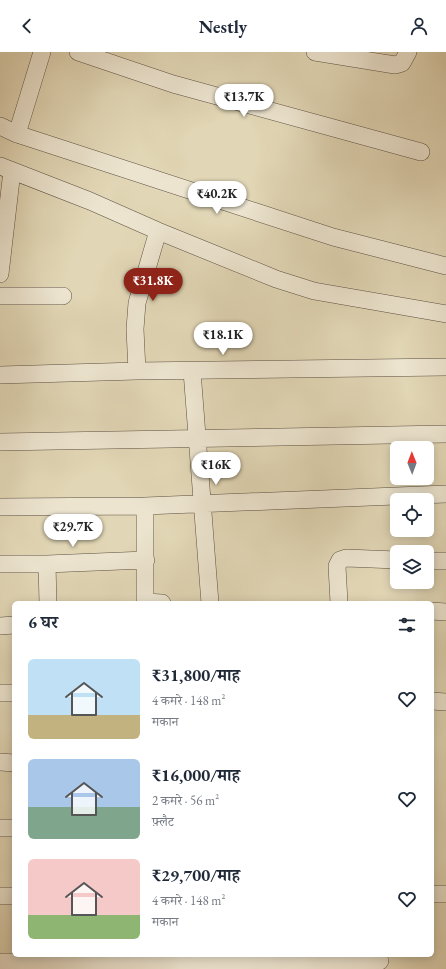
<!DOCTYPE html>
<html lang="hi">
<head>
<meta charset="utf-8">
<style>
	:root { --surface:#fff; --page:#f6f6f7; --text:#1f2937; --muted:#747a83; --accent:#8f2418 }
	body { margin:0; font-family:"EB Garamond","Noto Serif Devanagari",serif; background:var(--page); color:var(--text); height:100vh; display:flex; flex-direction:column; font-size:15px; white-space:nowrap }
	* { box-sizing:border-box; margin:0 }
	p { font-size:13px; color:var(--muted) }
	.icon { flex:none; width:22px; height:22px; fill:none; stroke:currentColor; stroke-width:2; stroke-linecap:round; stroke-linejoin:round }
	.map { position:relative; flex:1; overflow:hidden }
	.side { position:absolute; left:12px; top:549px; width:422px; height:356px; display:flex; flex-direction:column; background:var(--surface); border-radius:6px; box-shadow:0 2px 10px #0003 }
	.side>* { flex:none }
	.needle { width:26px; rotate:359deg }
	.tools { position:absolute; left:390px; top:389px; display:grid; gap:8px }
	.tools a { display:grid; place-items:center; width:44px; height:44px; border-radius:6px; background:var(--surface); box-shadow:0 2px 10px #0003; font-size:20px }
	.price { position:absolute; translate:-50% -34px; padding:0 9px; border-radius:14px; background:#fff; color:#222; font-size:13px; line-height:26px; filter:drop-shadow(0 1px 2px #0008) }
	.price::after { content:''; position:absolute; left:50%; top:24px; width:12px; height:9px; margin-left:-6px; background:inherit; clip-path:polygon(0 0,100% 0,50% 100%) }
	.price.selected { background:var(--accent); color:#fff }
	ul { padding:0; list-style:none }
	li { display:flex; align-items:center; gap:12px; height:100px; padding:0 16px }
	li span { display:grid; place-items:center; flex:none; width:112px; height:80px; border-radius:6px; color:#555 }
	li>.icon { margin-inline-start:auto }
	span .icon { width:48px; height:48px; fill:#fffc; stroke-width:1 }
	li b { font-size:17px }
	h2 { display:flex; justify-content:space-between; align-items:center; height:48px; padding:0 16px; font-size:17px }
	header { display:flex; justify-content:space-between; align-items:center; height:52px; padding:0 16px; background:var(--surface); font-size:18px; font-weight:700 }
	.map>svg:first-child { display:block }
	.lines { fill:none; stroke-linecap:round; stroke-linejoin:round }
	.street-casing { stroke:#5c5043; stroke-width:18 }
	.street { stroke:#ece4cf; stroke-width:17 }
</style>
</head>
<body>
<header><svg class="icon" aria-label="back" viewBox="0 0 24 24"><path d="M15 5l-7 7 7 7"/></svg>Nestly<svg class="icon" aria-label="person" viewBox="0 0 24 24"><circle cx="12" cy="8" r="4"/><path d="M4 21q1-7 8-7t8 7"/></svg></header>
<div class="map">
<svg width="446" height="917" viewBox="0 0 446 917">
	<rect width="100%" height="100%" fill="#e1d6b5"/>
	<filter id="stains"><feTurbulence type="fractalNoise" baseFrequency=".005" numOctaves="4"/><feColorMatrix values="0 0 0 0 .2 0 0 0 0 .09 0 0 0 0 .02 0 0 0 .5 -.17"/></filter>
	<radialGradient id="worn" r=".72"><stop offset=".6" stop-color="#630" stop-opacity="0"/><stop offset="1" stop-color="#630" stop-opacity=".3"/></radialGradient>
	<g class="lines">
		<g class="street-casing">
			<path id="street" d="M78,0L173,32L421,100
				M315,0L395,13L402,11L408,0
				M0,74L17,82L333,185L446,214
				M17,82L42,0
				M0,114L90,149L158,179L276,227L314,239L446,262
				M0,222L12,119
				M0,244H63
				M137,319L135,277L137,251L158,179
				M192,319L210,551
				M0,323L137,319L446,315
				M0,390L446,382
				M0,455L145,454L446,442
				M427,509H446
				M0,512H47L146,508
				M47,512L48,551
				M145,550L162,551
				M145,551V454
				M339,551L337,514L340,508L346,506L397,508
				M432,559L446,560
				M0,574L14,573
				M0,641H14
				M432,649L446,650
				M0,710L14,711
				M0,776H14
				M432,842H445
				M0,844H14
				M0,910L380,909"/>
		</g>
		<use href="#street" class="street"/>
	</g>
	<rect width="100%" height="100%" filter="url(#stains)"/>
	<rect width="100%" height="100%" fill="url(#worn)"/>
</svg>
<div class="tools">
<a><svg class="needle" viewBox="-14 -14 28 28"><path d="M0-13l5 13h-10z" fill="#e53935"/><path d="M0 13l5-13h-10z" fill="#747a83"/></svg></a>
<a><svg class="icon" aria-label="locate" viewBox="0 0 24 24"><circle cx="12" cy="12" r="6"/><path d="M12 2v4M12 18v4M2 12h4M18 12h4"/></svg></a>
<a><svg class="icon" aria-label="layers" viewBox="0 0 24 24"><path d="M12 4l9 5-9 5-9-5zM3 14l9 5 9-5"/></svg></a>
</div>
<b class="price" style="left:244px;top:66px">₹13.7K</b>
<b class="price" style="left:217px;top:163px">₹40.2K</b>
<b class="price selected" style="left:153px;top:250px">₹31.8K</b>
<b class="price" style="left:223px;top:304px">₹18.1K</b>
<b class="price" style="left:216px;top:434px">₹16K</b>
<b class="price" style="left:73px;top:496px">₹29.7K</b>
<section class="side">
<h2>6 घर<svg class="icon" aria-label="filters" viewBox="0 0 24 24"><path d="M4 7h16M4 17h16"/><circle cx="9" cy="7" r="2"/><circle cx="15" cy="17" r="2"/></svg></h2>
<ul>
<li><span style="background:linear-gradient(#bfe0f5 70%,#c2b280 0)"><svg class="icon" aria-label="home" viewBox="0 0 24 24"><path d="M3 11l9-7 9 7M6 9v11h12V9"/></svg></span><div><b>₹31,800/माह</b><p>4 कमरे · 148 m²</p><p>मकान</p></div><svg class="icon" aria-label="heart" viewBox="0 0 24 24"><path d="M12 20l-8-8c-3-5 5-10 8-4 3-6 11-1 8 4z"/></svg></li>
<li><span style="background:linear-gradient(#a9c7e8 60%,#7fa58c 0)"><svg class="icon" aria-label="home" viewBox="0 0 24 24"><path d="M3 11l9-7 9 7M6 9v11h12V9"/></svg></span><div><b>₹16,000/माह</b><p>2 कमरे · 56 m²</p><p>फ़्लैट</p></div><svg class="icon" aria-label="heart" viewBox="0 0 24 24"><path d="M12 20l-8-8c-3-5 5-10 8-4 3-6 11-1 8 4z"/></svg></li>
<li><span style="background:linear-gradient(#f6c9c9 70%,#8fb573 0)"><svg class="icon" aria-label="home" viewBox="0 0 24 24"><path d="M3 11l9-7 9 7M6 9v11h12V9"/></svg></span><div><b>₹29,700/माह</b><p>4 कमरे · 148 m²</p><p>मकान</p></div><svg class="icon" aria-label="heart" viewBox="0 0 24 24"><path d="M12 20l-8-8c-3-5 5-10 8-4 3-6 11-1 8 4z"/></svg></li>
</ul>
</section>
</div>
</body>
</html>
